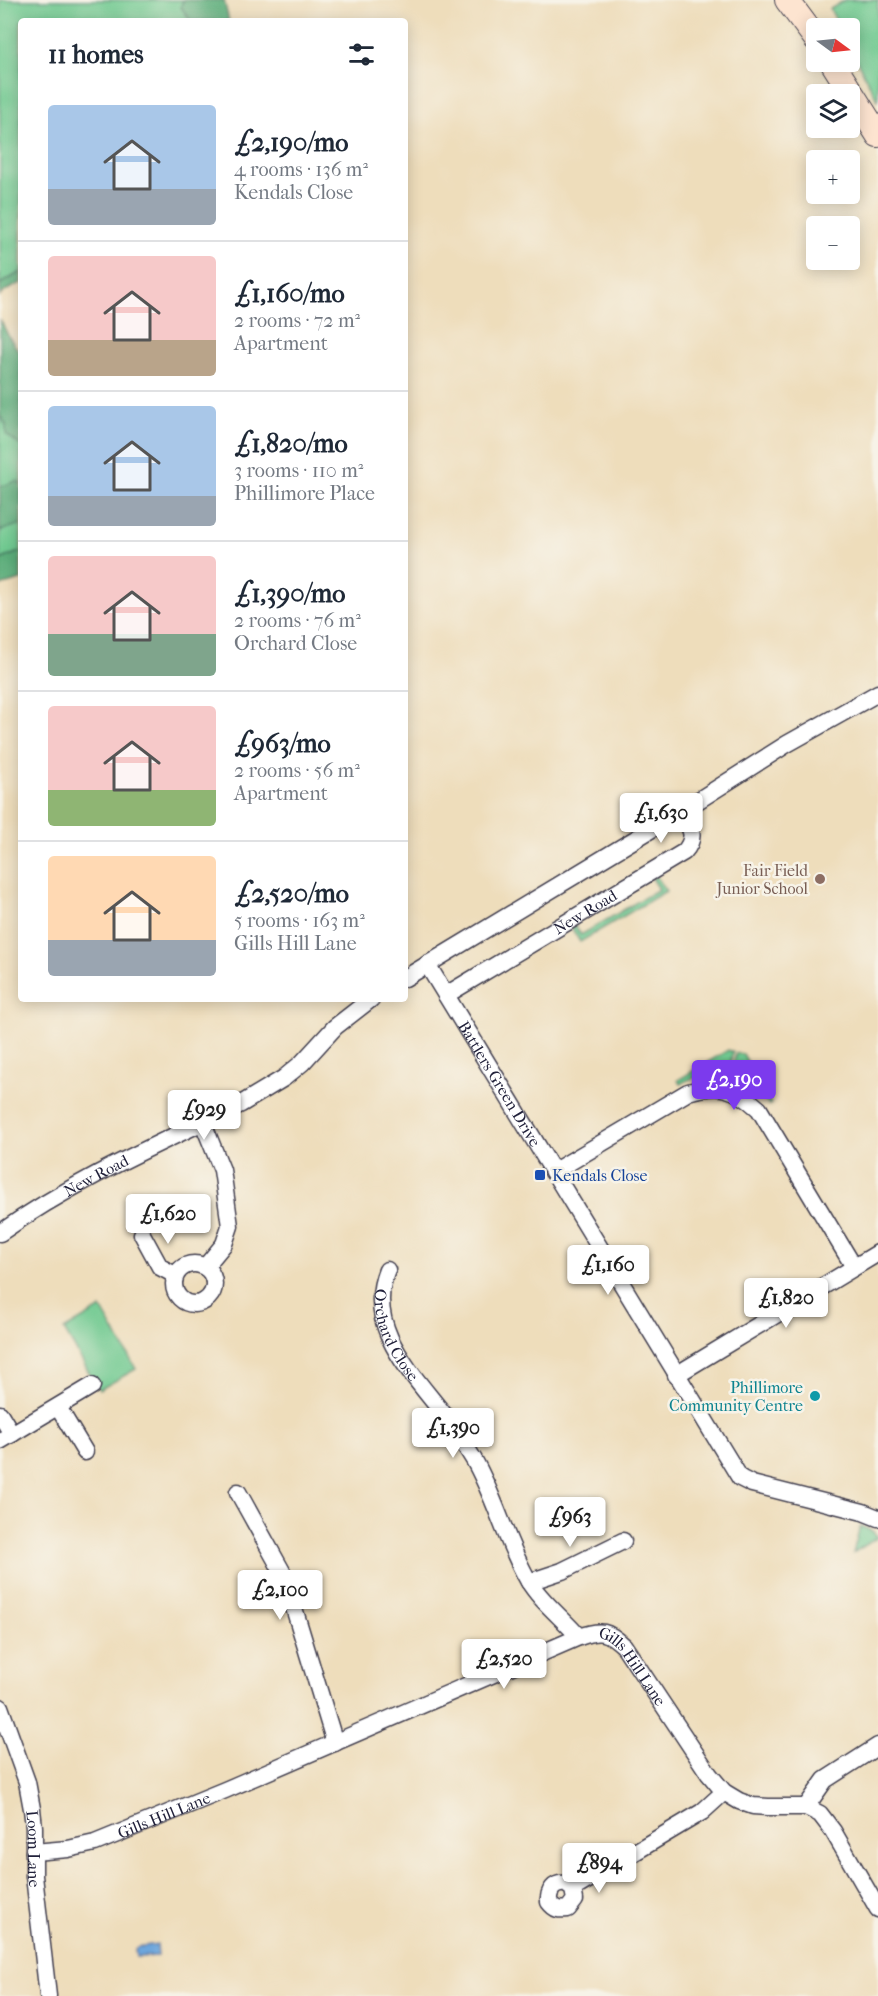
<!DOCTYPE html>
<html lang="en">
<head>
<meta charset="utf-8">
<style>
	:root { --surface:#fff; --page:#f2f2f3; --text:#1f2937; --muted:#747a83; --line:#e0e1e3; --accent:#7c3aed }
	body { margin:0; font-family:"IM FELL French Canon",serif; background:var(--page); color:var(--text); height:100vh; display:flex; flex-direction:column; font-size:22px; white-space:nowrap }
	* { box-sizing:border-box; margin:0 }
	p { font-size:20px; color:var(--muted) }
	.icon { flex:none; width:33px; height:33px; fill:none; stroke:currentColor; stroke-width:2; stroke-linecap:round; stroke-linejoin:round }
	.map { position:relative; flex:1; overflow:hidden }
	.side { position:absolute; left:18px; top:18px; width:390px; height:984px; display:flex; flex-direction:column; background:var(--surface); border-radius:6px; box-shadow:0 3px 15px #0003 }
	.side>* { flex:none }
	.needle { width:39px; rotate:105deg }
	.controls { position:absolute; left:806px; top:18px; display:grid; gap:12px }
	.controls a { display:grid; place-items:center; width:54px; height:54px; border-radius:6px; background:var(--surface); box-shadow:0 3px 15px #0003; font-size:30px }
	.price { position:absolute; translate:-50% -51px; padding:0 14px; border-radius:6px; background:#fff; color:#222; font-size:20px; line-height:39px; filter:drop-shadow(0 2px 3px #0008) }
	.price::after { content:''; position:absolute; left:50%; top:36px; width:18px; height:14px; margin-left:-9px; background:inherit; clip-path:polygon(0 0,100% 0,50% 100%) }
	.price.active { background:var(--accent); color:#fff }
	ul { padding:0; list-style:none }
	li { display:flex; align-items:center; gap:18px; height:150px; padding:0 30px }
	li+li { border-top:2px solid var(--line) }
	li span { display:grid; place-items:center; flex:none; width:168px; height:120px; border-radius:6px; color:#555 }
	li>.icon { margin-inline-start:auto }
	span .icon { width:72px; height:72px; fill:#fffc; stroke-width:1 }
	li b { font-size:26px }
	h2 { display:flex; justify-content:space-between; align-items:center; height:72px; padding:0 30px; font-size:26px }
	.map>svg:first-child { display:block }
	.green { fill:#70c990; stroke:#497666; stroke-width:1.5 }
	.forest { fill:#5cad7a; stroke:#3f685a; stroke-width:1.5 }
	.water { fill:#6da6dc; stroke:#48648c; stroke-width:1.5 }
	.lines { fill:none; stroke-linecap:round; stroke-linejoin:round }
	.minor-casing { stroke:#413e4e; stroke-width:19 }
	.secondary-casing { stroke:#413e4e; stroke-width:26 }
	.minor { stroke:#fff; stroke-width:16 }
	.secondary { stroke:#fde4d0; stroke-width:24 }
	.education-dot { fill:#8d6e63; stroke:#f7f3e8; stroke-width:2 }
	.transit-dot { fill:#1a4fb4; stroke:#f7f3e8; stroke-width:2 }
	.culture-dot { fill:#0f9aa8; stroke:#f7f3e8; stroke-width:2 }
	.labels { text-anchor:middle; stroke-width:5; stroke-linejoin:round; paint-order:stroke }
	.education-label { font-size:16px; fill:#785e54; stroke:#f7f3e8; text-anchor:end }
	.street-label { font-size:16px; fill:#22223b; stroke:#f7f3e8 }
	.transit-label { font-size:16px; fill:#164399; stroke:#f7f3e8; text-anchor:start }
	.culture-label { font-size:16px; fill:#0d838f; stroke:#f7f3e8; text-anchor:end }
</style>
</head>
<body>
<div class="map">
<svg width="878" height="1996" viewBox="0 0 878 1996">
	<rect width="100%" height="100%" fill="#f7f3e8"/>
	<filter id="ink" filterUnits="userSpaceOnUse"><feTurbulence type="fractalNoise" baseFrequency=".0167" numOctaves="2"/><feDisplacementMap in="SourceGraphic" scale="12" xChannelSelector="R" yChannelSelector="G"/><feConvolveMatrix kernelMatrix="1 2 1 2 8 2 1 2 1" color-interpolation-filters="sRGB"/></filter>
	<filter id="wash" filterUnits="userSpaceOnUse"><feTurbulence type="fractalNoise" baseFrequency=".008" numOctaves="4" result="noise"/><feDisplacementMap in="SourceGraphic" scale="24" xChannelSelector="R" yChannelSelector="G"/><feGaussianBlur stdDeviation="1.35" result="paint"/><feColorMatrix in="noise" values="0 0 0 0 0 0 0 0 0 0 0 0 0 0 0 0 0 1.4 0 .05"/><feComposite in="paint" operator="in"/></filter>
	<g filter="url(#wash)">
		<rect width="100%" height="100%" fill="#edb"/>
		<path class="green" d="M0,0H183L181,7L191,21H21V272L0,284Z
			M845,0H878V101L849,46V28H840L830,9Z
			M0,416C9,426 10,439 21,446V551L0,560Z
			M656,876L666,891L580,942L571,927L575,925L581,935L659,889L652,878Z
			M728,1050L733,1052L727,1076C709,1073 696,1075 680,1084L678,1080Z
			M736,1053L743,1054L771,1104L769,1105L751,1087L730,1077Z
			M101,1308L136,1369L99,1390L64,1330Z
			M860,1526L872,1531L878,1537L853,1553Z"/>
		<path class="forest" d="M183,0H224L229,21H191L181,7Z
			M21,272V283L5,291L0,296V284Z
			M0,319L9,337L21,354V446L6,434V424L0,416Z
			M16,481L21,483V524L0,531V487Z
			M21,551V580L0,586V560Z"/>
		<path class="water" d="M157,1944L158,1956L136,1957L135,1949L137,1947Z"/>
	</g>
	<g filter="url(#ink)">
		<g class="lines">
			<g class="minor-casing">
				<g id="minor">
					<path id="s1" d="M427,964L740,1478L752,1484L863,1512L878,1518"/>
					<path d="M405,978L680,812L787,744L878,693"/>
					<path id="s2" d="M446,995L684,852C698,836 690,827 680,812"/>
					<path d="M203,1123L222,1170L230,1226L224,1244L205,1267"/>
					<path d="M553,1172L688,1092C719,1083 735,1087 759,1109L854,1267"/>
					<path id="s3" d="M0,1233C75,1180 158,1144 241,1104L284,1078L302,1063L335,1027L371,999"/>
					<path d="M142,1234L160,1267L175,1275"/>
					<circle cx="194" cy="1284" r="20"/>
					<path id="s4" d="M387,1270C365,1323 407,1368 438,1407C451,1423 463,1442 474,1460C495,1497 506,1542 528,1580C541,1602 563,1618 579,1637"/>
					<path d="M676,1375L878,1253"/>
					<path d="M58,1407L85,1452"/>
					<path d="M0,1414L12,1434"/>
					<path d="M0,1441L92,1386"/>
					<path d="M238,1492L284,1575L335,1743"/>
					<path d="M529,1582L562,1571L623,1541"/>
					<path id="s5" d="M0,1707L27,1782L32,1809L34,1827V1876L48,1996"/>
					<path d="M806,1807L825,1780L878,1746"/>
					<path id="s6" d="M34,1852L68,1849L95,1843L225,1790L579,1637C601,1629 608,1631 624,1646L709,1774L724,1792L739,1801L753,1806L768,1807H806L820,1814L833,1831L878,1909"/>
					<path d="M573,1889L566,1884C554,1882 548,1891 549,1902C555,1910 559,1910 568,1909L575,1900L573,1889L702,1812L724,1792"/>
				</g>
			</g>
			<g class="secondary-casing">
				<path id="secondary" d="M787,0L816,39
					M832,62L878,135"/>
			</g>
			<use href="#minor" class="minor"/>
			<use href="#secondary" class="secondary"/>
		</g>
	</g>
	<circle class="education-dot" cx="820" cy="879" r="6"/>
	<rect class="transit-dot" x="534" y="1169" width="12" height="12" rx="3"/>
	<circle class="culture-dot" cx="815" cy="1396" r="6"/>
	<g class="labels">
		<g class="education-label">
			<text x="808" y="876">Fair Field<tspan x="808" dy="18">Junior School</tspan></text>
		</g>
		<g class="street-label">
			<text dy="6" stroke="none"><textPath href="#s2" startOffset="162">New Road</textPath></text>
			<text dy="6" stroke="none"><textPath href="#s1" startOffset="140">Battlers Green Drive</textPath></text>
			<text dy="6" stroke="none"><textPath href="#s3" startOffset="112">New Road</textPath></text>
			<text dy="6" stroke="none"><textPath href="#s4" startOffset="69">Orchard Close</textPath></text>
			<text dy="6" stroke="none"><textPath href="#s6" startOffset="658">Gills Hill Lane</textPath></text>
			<text dy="6" stroke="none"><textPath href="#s6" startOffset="136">Gills Hill Lane</textPath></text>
			<text dy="6" stroke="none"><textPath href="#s5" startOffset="147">Loom Lane</textPath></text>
		</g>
		<g class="transit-label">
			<text x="552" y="1181">Kendals Close</text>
		</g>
		<g class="culture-label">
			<text x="803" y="1393">Phillimore<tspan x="803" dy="18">Community Centre</tspan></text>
		</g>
	</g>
</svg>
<div class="controls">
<a><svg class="needle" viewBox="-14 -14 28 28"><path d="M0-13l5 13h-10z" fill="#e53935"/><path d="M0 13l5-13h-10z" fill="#747a83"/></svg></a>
<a><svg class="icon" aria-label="layers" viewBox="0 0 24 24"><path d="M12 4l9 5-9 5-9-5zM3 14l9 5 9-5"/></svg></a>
<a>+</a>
<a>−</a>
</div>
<b class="price" style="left:661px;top:844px">£1,630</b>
<b class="price active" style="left:734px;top:1111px">£2,190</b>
<b class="price" style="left:204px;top:1141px">£929</b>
<b class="price" style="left:168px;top:1245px">£1,620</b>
<b class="price" style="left:608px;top:1296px">£1,160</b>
<b class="price" style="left:786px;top:1329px">£1,820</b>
<b class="price" style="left:453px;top:1459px">£1,390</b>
<b class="price" style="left:570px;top:1548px">£963</b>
<b class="price" style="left:280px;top:1621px">£2,100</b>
<b class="price" style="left:504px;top:1690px">£2,520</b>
<b class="price" style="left:599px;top:1894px">£894</b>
<section class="side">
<h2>11 homes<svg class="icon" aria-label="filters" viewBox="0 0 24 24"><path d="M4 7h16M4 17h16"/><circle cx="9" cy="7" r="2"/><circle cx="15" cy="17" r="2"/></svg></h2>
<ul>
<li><span style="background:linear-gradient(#a9c7e8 70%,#9aa5b1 0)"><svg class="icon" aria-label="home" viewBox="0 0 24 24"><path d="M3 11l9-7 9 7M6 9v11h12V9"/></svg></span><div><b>£2,190/mo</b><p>4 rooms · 136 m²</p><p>Kendals Close</p></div></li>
<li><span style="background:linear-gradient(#f6c9c9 70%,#b9a48a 0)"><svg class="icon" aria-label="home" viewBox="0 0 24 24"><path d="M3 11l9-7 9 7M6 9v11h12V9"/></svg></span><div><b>£1,160/mo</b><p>2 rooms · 72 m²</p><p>Apartment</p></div></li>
<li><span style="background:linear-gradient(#a9c7e8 75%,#9aa5b1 0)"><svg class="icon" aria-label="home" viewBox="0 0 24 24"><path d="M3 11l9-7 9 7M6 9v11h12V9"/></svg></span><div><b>£1,820/mo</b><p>3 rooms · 110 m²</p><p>Phillimore Place</p></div></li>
<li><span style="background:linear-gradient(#f6c9c9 65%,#7fa58c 0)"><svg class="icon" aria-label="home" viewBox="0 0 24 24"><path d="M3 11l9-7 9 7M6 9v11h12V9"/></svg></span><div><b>£1,390/mo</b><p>2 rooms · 76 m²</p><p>Orchard Close</p></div></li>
<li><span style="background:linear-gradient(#f6c9c9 70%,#8fb573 0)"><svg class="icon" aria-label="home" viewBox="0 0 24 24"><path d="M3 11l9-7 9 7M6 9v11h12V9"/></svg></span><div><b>£963/mo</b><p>2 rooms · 56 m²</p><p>Apartment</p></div></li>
<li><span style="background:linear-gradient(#ffd9b3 70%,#9aa5b1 0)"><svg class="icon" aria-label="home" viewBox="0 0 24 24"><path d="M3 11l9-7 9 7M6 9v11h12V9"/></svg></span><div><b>£2,520/mo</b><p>5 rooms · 163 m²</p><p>Gills Hill Lane</p></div></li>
</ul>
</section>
</div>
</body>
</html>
